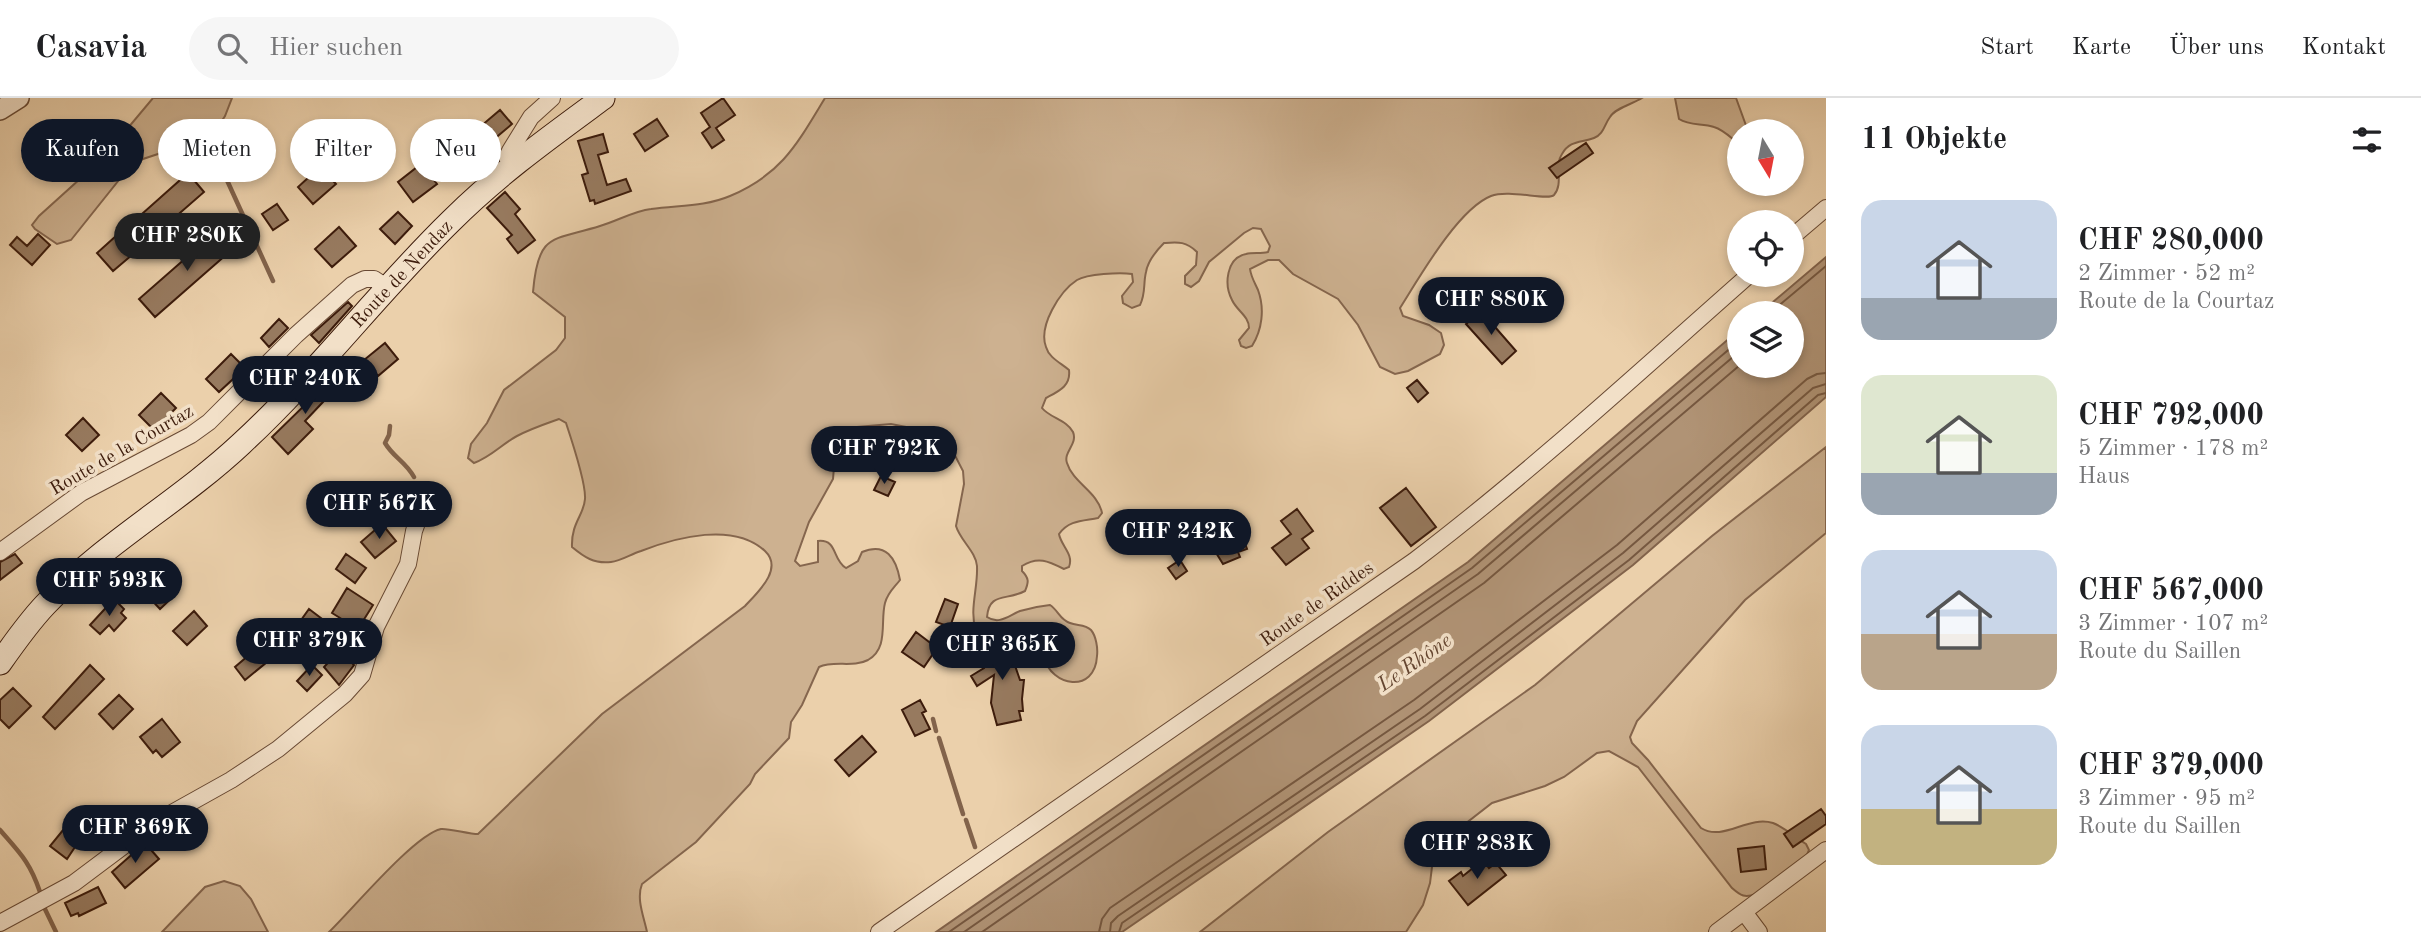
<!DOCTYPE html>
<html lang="de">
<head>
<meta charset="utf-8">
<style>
	:root { --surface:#fff; --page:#f6f6f6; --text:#202124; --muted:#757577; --line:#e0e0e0; --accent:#111827 }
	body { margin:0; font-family:"Old Standard TT",serif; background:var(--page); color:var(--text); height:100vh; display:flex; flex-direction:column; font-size:26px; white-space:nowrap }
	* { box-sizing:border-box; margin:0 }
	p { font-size:23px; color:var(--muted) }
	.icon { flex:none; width:38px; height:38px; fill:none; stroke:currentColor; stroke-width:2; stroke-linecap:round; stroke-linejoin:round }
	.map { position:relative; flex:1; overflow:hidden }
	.side { display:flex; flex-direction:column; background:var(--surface); width:595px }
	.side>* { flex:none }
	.banner { position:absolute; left:21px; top:21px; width:665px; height:63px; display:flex; gap:14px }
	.needle { width:46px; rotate:170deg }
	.fabs { position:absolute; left:1727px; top:21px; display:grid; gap:14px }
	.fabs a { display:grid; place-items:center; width:77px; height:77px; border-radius:50%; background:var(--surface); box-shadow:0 4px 10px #0003; font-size:35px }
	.price { position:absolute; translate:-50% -60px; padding:0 16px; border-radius:24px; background:var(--accent); color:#fff; font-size:23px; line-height:46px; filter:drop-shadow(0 2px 4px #0008) }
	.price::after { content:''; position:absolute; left:50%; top:42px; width:21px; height:16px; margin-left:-10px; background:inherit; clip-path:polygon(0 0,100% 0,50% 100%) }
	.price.selected { background:#222; color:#fff }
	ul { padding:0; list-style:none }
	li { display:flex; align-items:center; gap:21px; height:175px; padding:0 35px }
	li span { display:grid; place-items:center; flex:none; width:196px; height:140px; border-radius:21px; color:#555 }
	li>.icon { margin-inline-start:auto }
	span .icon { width:84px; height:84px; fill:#fffc; stroke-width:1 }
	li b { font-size:30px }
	h2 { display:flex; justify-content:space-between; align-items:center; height:84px; padding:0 35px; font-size:30px }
	.pill { padding:0 24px; border-radius:32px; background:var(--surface); box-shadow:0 4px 10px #0003; font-size:24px; line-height:63px }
	.pill.selected { background:var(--accent); color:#fff }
	header { display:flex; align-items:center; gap:42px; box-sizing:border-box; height:98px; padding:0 35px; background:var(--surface); border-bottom:2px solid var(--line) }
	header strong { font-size:33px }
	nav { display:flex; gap:38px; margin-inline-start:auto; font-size:24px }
	.search { width:490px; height:63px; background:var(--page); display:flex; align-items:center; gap:18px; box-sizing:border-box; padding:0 24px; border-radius:38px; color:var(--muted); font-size:26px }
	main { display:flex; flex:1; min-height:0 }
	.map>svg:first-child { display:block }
	.green { fill:#cdb190; stroke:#85664e; stroke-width:2 }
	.water { fill:#b09375; stroke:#82634b; stroke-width:2 }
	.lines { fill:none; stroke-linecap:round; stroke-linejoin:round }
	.shore { stroke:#765840; stroke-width:2 }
	.stream { stroke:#82634b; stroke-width:4.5 }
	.building { fill:#977a5f; stroke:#3d1c0c; stroke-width:2 }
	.minor-casing { stroke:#684934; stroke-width:18 }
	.tertiary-casing { stroke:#684934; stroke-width:22 }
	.secondary-casing { stroke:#3d1c0c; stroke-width:25 }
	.minor { stroke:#f2e0c8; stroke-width:16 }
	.tertiary { stroke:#f2e0c8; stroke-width:19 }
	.secondary { stroke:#f2e0c8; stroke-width:23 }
	.labels { text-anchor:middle; stroke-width:7; stroke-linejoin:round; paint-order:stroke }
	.street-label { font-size:19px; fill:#3d1c0c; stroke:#f2e0c8 }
	.water-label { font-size:21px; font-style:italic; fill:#654631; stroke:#f2e0c8 }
</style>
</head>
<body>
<header>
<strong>Casavia</strong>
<div class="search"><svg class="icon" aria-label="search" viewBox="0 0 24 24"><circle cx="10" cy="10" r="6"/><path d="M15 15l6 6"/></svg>Hier suchen</div>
<nav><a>Start</a><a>Karte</a><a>Über uns</a><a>Kontakt</a></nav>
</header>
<main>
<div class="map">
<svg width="1826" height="834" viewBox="0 0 1826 834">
	<rect width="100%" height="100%" fill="#ebd0ab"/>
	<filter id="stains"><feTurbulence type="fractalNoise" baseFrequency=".00286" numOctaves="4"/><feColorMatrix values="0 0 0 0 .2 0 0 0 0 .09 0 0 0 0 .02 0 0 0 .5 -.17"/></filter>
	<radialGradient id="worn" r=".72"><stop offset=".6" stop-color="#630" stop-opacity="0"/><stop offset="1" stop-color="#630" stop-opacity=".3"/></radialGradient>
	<path class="green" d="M153,0H232L225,18L212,38L203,44L179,49L143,61L127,72L71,142L57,146L35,131L32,127L39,118L102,61Z
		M825,0H1642C1633,6 1615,10 1610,19C1604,27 1604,36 1594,40C1581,45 1570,42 1562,56C1554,67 1564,86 1554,97C1548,103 1509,91 1491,98C1458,111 1419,180 1400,210L1403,218L1429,227L1441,235L1444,247L1440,256L1408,273L1395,276L1380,269L1358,227L1338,201L1293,176L1279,162H1268L1250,171C1251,179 1255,185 1258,192C1265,211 1262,232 1252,248L1246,250L1241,248L1239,242L1249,230C1249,218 1237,213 1232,202C1224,187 1226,160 1246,156C1253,154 1260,156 1268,154L1270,148L1261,131L1253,130L1244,135L1209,164L1199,183L1191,189L1185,186V178L1196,167L1197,154C1186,143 1178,144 1164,145C1156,153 1148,162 1146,174C1143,186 1146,195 1140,207L1132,210L1123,205L1122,198L1133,184L1132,176C1120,174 1087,176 1077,182C1060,193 1038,228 1046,249C1049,260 1061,265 1069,272C1071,288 1059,293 1046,300L1042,310C1050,320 1067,322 1073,334C1078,346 1063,354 1067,365C1073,385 1098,394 1102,415L1098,420C1083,423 1069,422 1059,436C1061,448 1074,456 1069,469L1064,471C1048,463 1038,458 1022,468V473C1029,480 1029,484 1025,493C1006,503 989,494 987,519C999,527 1008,518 1020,513C1030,510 1040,508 1050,507C1058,512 1060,522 1070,525C1077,528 1085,526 1091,532C1096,538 1098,550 1097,558C1095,596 1051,589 1044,559L1054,547L1055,542L1049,537L1021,528L984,540L976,535C969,510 978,492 977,468C976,454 960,442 956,428L964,386L963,373L948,344L940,339H921L906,329L891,326L857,329L840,333L832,339L829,349L834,369L833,381L809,424L795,463L800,468L818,464V443C838,441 832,462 846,470L858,463L862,454C886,444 896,460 900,482C894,490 888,494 885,505C880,524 889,550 868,562C853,570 834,562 819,569L802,607L791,624L789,640L755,676L750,686L696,744L642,786C636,801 644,819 647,834H329C352,812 414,737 441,731C448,730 469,736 478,736L602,616L745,508C757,495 784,471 765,453C734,424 677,439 641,453C631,456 621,463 611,464C594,466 584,459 572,449C571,425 584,417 585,401C586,387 571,340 566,325L559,321C545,326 530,331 517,338C502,346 491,359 474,365L468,360L471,346L487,325L504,292L556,252L565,240V219L533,194C538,134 552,143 600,128C617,123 634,113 651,111C678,107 704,109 730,98C782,76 797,46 825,0Z
		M1675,0H1736L1748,33H1740L1739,46C1731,40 1724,32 1714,29C1702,25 1690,28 1679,21Z
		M1826,349V435L1745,502L1637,623L1630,639L1632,645L1648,662L1701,730C1723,744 1748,717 1773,725C1784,729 1796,740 1806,746L1809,752L1806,759L1756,796C1745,800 1741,798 1732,790L1638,669L1609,653L1597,655L1564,679L1545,688L1492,705L1456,733L1433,761L1430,785L1423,807L1406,834H1200L1328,734L1535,587L1712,438Z
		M224,783L240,788L251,801L268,834H162L205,789Z"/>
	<path class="water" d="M1826,159V299L1633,467L1429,623L1122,834H936L1468,464L1739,232L1740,268H1792V215H1760Z"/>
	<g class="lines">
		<path class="shore" d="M1770,215L1826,168
			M949,834L1472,470L1740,242
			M964,834L1478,476L1740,253
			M982,834L1484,485L1740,267
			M1099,834L1102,821L1110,810L1414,602L1617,447L1807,281L1817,276L1826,275
			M1110,834L1111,825L1118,818L1420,611L1623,455L1813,290L1826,286
			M1119,834L1122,825L1425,618L1629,462L1818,297L1826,295"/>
		<path class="stream" d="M215,56L273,183
			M390,328L389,337L385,345C394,360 405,363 414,379
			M933,621L936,633
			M939,640L963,716
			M966,722L975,749
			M0,732C20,755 30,764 40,794
			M44,809L56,834"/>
	</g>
	<path class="building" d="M723,0L735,17L716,30L724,42L712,50L702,35L710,29L701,15Z
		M500,12L512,26L493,42L481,28Z
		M657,21L668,38L645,53L634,36Z
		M603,36L608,54L598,57L607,87L626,81L631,93L595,106L594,102L590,103L582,77L588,75L578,43Z
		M1586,45L1593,55L1557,80L1549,70Z
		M421,66L437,86L413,104L398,84Z
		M320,69L336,86L313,106L298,89Z
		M188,75L204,94L150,141L134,123Z
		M505,94L520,111L515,116L535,142L518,155L507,141L512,137L487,110Z
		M277,106L288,122L273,132L262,116Z
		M398,114L412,128L395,146L380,131Z
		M339,129L356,148L332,169L315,151Z
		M219,131L235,149L155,219L139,201Z
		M38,136L50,147L32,167L10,147L17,139L27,148Z
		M116,138L132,157L113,173L97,155Z
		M348,204L352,208L319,245L311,237Z
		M1481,213L1516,253L1502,266L1466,226Z
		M279,221L288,230L269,249L261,240Z
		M385,245L398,261L378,278L364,262Z
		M231,256L245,270L219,294L206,281Z
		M330,275L341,285L305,323L313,331L288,356L272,339L309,303L306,301Z
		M1417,282L1428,295L1418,304L1407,290Z
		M161,295L176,310L154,332L139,317Z
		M83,320L99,337L82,353L66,337Z
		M881,378L895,384L888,398L874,392Z
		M1406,390L1436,429L1411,448L1380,410Z
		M1297,411L1313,433L1302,441L1309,450L1286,467L1272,450L1291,436L1281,423Z
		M382,426L396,443L375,460L361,444Z
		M1241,435L1247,451L1238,454L1240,459L1223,466L1210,445Z
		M15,456L22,465L0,482V464Z
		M346,456L366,470L355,485L336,471Z
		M1180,462L1187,473L1176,481L1168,470Z
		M165,480L178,494L160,511L147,497Z
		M347,490L373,507L358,531L332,515Z
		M114,501L124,511L121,515L126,520L114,533L109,527L100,536L90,527Z
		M945,501L958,506L950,529L936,524Z
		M309,511L330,527L309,554L289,539Z
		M194,513L207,528L187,547L173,533Z
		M916,534L937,550L924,569L902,554Z
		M1006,542L1020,582H1024L1022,601L1023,613H1019L1021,622L997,627L991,605L994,577L977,588L971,578L984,570L978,552Z
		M256,551L267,564L245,582L235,569Z
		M340,552L354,567L339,587L324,569Z
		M90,567L104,581L55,631L43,619Z
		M312,567L322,577L307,593L297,583Z
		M13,590L31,608L9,630L0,621V602Z
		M119,597L133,611L113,631L99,616Z
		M920,602L926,613L922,615L930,631L915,638L902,612Z
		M162,621L180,644L162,659L156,652L153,655L140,639Z
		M862,638L876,654L849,678L835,662Z
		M1821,711L1826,718V726L1793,749L1784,736Z
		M68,726L77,746L67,761L50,748Z
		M145,745L159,761L125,790L112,774Z
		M1764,748L1766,771L1741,774L1738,751Z
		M1483,762L1489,770L1496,765L1506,777L1468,807L1449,783L1461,774L1463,778Z
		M98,789L106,805L79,818L78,815L71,818L65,805Z"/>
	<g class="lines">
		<g class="minor-casing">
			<path id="minor" d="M512,67L507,59L510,53L531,19L552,0
				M1792,139L1826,110
				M0,454L81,395L191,337L209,324L296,237L352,187L365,181H374L386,189
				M1744,814L1759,834
				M0,825L74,785L154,725L231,682L278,651L345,596L362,577L376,529L408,466L414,433L423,408
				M879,834L1414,463C1531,374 1639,274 1749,177
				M1717,834L1826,752"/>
		</g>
		<g class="tertiary-casing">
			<path id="tertiary" d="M0,12L19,0"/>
		</g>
		<g class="secondary-casing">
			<path id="secondary" d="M0,565C14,545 28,525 45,507C104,445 179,404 241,346C316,277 378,194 451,123C498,76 550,39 603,0"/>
		</g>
		<use href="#minor" class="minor"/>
		<use href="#tertiary" class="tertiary"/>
		<use href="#secondary" class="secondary"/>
	</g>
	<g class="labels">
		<g class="street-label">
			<text transform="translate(401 175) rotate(-47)" y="7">Route de Nendaz</text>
			<text transform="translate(121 351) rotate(-30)" y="7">Route de la Courtaz</text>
			<text transform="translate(1316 505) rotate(-35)" y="7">Route de Riddes</text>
		</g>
		<g class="water-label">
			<text transform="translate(1414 564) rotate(-35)" y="7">Le Rhône</text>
		</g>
	</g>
	<rect width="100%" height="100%" filter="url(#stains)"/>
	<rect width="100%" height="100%" fill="url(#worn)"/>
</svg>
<div class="fabs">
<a><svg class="needle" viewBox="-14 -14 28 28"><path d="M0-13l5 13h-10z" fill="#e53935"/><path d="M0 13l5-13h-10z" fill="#757577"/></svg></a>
<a><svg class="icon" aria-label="locate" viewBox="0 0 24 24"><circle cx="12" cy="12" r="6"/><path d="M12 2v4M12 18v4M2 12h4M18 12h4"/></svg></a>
<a><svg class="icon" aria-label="layers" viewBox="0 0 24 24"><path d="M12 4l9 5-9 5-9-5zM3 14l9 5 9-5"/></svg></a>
</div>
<b class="price selected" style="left:187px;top:175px">CHF 280K</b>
<b class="price" style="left:1491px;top:239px">CHF 880K</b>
<b class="price" style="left:305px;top:318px">CHF 240K</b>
<b class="price" style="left:884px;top:388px">CHF 792K</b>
<b class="price" style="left:379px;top:443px">CHF 567K</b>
<b class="price" style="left:1178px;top:471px">CHF 242K</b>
<b class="price" style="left:109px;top:520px">CHF 593K</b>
<b class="price" style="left:309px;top:580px">CHF 379K</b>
<b class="price" style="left:1002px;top:584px">CHF 365K</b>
<b class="price" style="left:135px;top:767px">CHF 369K</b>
<b class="price" style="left:1477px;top:783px">CHF 283K</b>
<div class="banner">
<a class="pill selected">Kaufen</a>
<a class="pill">Mieten</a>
<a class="pill">Filter</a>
<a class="pill">Neu</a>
</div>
</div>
<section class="side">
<h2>11 Objekte<svg class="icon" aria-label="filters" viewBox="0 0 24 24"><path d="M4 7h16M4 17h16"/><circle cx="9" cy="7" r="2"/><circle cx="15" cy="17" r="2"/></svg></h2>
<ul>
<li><span style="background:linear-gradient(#c9d6e8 70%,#9aa5b1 0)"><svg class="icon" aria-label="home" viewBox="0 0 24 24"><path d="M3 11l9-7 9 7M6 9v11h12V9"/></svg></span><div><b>CHF 280,000</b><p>2 Zimmer · 52 m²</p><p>Route de la Courtaz</p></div></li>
<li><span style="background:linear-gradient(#dfe7d0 70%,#9aa5b1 0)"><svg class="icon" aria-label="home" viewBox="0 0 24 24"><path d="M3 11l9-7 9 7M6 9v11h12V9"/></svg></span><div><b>CHF 792,000</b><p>5 Zimmer · 178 m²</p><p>Haus</p></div></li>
<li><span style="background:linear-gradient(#c9d6e8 60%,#b9a48a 0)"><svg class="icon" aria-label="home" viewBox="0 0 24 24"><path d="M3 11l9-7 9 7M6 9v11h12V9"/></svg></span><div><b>CHF 567,000</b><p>3 Zimmer · 107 m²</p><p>Route du Saillen</p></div></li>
<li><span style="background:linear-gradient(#c9d6e8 60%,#c2b280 0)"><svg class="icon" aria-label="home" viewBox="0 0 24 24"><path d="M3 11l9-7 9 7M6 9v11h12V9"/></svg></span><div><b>CHF 379,000</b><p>3 Zimmer · 95 m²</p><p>Route du Saillen</p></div></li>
</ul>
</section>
</main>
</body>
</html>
